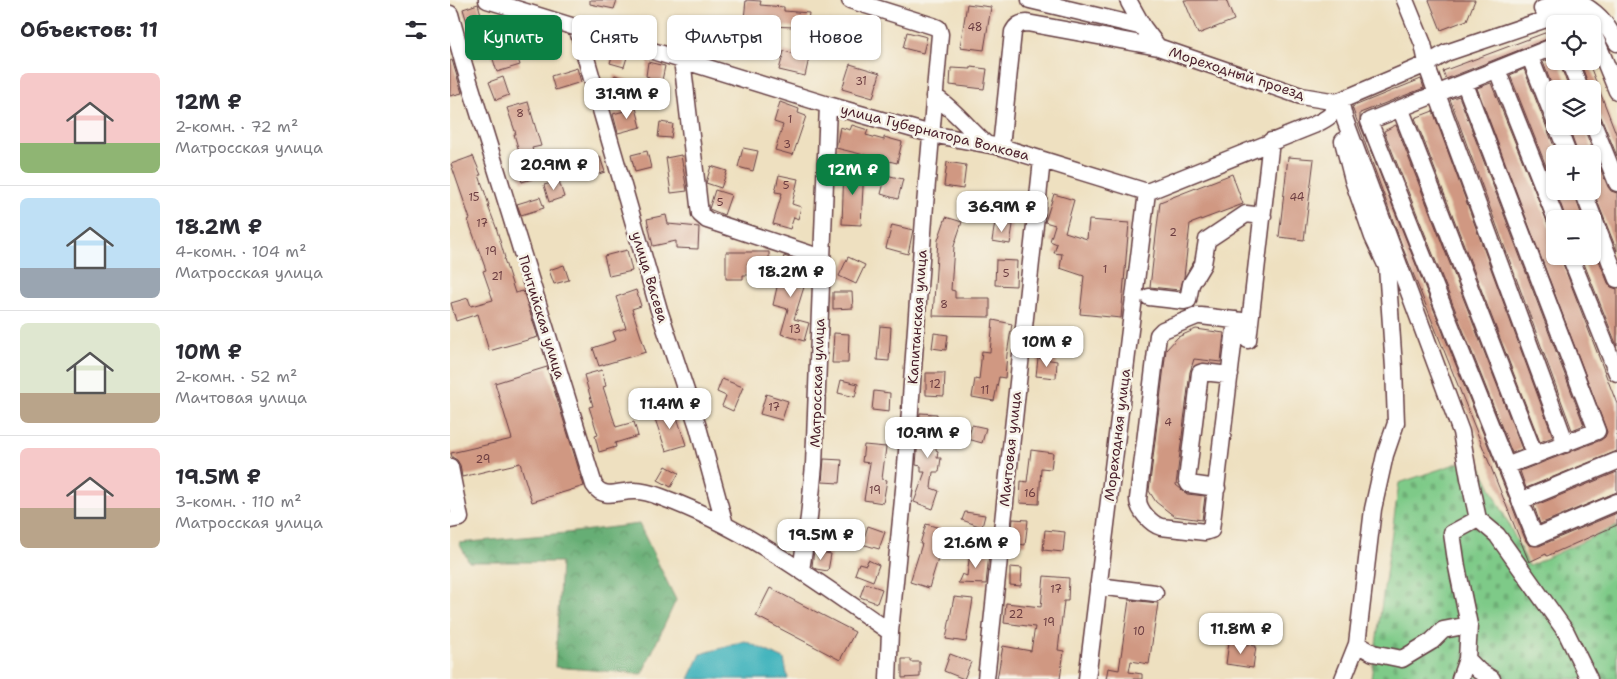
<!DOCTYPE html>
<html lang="ru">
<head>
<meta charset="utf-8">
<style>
	:root { --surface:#fff; --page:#f2f2f3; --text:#2b2b33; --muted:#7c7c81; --line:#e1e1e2; --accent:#0b8043 }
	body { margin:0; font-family:"Shantell Sans",sans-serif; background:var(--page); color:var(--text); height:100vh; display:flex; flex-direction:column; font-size:19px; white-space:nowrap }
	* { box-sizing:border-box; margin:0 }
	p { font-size:16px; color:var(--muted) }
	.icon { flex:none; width:28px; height:28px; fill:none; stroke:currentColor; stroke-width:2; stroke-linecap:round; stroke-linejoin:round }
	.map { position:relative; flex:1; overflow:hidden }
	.details { display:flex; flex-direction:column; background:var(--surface); width:450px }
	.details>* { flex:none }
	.banner { position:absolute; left:15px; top:15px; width:475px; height:45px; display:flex; gap:10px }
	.controls { position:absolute; left:1096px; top:15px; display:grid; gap:10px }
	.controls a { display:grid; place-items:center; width:55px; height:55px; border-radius:8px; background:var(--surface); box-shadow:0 1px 4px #0004; font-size:25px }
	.price { position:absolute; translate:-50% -42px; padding:0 11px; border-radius:10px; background:#fff; color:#222; font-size:16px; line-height:32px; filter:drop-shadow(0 1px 2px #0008) }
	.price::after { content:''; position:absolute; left:50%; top:30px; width:15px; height:11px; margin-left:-8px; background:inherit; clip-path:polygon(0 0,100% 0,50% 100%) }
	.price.active { background:var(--accent); color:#fff }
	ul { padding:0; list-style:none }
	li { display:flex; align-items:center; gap:15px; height:125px; padding:0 20px }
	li+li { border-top:1px solid var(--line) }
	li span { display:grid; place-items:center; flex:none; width:140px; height:100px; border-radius:8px; color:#555 }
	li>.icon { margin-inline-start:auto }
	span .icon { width:60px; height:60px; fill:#fffc; stroke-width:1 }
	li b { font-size:21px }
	h2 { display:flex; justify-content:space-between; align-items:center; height:60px; padding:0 20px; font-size:21px }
	.chip { padding:0 18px; border-radius:8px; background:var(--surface); box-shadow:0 1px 4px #0004; font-size:18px; line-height:45px }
	.chip.active { background:var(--accent); color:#fff }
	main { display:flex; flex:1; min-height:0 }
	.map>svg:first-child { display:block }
	.forest { fill:url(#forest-crowns); stroke:#586650 }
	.cemetery { fill:url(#cemetery-stones); stroke:#64745a }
	.water { fill:#45b5be; stroke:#486a74 }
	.building { fill:#d09882 }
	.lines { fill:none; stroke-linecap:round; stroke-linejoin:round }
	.minor-casing { stroke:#633c41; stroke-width:19 }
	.minor { stroke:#fff; stroke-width:16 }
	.labels { text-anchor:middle; stroke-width:5; stroke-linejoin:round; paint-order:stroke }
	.number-label { font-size:11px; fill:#6c3d41 }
	.street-label { font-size:14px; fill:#4a1f2b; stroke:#f7f3e8 }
</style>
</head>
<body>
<main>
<section class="details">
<h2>Объектов: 11<svg class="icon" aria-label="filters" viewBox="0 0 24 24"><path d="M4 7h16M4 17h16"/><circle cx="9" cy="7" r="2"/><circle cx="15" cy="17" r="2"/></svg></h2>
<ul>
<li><span style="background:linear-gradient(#f6c9c9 70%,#8fb573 0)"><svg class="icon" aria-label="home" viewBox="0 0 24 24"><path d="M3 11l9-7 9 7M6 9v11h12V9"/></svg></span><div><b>12M ₽</b><p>2-комн. · 72 m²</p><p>Матросская улица</p></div></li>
<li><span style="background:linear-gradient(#bfe0f5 70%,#9aa5b1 0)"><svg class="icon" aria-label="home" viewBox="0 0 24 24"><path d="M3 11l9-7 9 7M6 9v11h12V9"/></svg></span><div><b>18.2M ₽</b><p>4-комн. · 104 m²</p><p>Матросская улица</p></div></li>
<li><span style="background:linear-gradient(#dfe7d0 70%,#b9a48a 0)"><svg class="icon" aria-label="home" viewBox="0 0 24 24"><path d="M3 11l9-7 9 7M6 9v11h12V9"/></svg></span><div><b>10M ₽</b><p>2-комн. · 52 m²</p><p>Мачтовая улица</p></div></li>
<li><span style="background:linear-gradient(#f6c9c9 60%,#b9a48a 0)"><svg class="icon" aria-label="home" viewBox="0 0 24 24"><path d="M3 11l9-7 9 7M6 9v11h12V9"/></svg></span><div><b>19.5M ₽</b><p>3-комн. · 110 m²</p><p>Матросская улица</p></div></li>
</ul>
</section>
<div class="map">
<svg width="1167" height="679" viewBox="0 0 1167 679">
	<defs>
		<pattern id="forest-crowns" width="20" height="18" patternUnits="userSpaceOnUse" patternTransform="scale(1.25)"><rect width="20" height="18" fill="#66ae74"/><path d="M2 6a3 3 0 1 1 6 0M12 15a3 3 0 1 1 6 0" fill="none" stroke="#568d5f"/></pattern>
		<pattern id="cemetery-stones" width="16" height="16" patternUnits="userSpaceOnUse" patternTransform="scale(1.25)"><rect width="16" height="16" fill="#7eca88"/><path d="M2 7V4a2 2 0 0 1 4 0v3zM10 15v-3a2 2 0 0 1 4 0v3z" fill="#6ead76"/></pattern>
	</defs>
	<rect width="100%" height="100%" fill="#f7f3e8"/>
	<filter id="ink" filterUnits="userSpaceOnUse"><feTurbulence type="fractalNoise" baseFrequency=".02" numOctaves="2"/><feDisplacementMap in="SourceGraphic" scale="10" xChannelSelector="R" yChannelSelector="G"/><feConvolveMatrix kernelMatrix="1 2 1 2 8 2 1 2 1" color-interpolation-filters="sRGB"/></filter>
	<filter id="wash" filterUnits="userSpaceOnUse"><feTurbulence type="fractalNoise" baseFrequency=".0096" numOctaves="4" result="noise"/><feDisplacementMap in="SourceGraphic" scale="20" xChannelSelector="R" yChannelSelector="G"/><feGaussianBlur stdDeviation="1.12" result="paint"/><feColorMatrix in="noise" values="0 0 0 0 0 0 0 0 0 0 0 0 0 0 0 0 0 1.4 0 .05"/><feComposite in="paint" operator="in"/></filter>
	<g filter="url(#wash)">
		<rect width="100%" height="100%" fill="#eee0c0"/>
		<path class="forest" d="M189,524L226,600L192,674L105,667L111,562H19L9,543L116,533Z"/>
		<path class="cemetery" d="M1026,457L1079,566L1167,526V679H921L949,483Z"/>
		<path class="water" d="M295,641L334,659L338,679H239L251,654Z"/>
		<g id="blocks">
			<path class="building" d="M140,0H167L164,9L140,4Z
				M296,0L311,1L310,5L334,7V11L359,13L358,20L381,21V27H402V47H388V40L367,39L368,33L344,32V27L318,26L319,21L294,19Z
				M734,0H776L784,20L748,34Z
				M979,0H1025L1017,20L991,30Z
				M28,4L38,38L23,42L13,9Z
				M517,4L541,7L534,50L510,47Z
				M64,27L69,41L63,43L70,65L47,72L42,56L56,52L49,32Z
				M1100,31L1102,37L996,79L993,71Z
				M457,32L477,37L473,53L453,48Z
				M164,50L178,54L174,67L160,63Z
				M334,51L359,58L355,76L329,70Z
				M1105,57V61H1109L1119,89H1105V94L1093,62Z
				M2,60L12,93L0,96V61Z
				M1130,61H1138L1167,136V156L1151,117L1144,111L1142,106V89H1140Z
				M198,62L215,66L210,90L215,91L213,104L194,100L199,77L196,76Z
				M400,64L430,73L423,98L392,89Z
				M521,67L537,69L534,89L500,85L501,68L521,69Z
				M127,68L131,82L105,90L101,76Z
				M1074,69L1107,154H1105V189L1060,75Z
				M165,75L180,81L174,95L159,89Z
				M53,77L59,95L46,100L39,82Z
				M971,79L974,88L910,113V124L1076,541L1079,545L1089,546L1167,513V525L1097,556L1096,554L1079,562L954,251L902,107Z
				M1041,83L1105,241V256H1110L1167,404V451L1076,488L1070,471L1151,440L1155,437L1157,432L1027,88Z
				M1009,96L1134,425L1122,430L1000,99Z
				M78,102L91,146L82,148L91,176L72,182L67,168L73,165L64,134H66L57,108Z
				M330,102L349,109L348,113L356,116L343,155L325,150L333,125L324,122Z
				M186,108L191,127L168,133L163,114Z
				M983,111L1103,437L1090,442L965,118Z
				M210,122L223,124L221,138L208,137Z
				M402,125L418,130L416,135L434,140V137L452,142L447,163L386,148L390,127L400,130Z
				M946,125L1072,449L1062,453L934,131Z
				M1118,126H1133L1158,187L1161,191L1167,193V251L1142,188V154H1128Z
				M293,148L308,151L303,171L288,167Z
				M197,151L201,168L185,172L181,155Z
				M231,155L237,191L221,193L216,158Z
				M23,156L31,175H29L39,205L38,206L46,227L55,258L54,259L65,293L73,291L88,337L39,351L28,314L6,321L1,303L18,298L21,306L43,300L33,271L36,270L18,220L20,219L1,164Z
				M150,157L155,172L133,179L129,164Z
				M838,157L864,159L854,240L829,237Z
				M497,162L516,165L513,189L494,186Z
				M261,166L277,171L271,188L256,183Z
				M394,168H414L411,225L392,224Z
				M782,174L793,204L740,224L734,277L730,290L700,287L710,202Z
				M329,175L348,179L342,204L351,207L348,219L344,217L340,229L323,224L332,193L325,192Z
				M436,175L453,179L448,199L431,194Z
				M109,181L114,197L99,202L94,185Z
				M265,190L281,195L274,215L259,209Z
				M1106,191H1123L1133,219H1116Z
				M604,194L624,200L615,232L637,239L639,220L679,223L671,318L630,314L634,276L610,268L612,254L604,253L607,244L600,241L605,225L595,222Z
				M90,197L94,208L71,215L67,204Z
				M216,215L218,224L249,227L248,249L226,248V241L203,246L197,219Z
				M496,217L512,222L504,246L501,290L505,291V298H540V317L483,316L488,240Z
				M545,222L563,225L560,244L542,241Z
				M442,225L463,230L458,254L436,248Z
				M1142,243L1158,283L1161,287L1167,289V346L1131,256H1142Z
				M177,250L182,271L159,276L154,256Z
				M276,252H319V275H293V279H276Z
				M334,256L354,263L349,286L354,287L344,319L359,323L354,341L331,334L338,309L323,305Z
				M398,257L415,265L406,284L389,276Z
				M546,260L567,261L566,286L545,285Z
				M114,265L119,280L104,284L99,270Z
				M186,290L191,306L182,309L196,352L149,366L143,348L166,340L163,332L176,328L166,297Z
				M383,292H402L403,308L383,309Z
				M543,320L562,324L557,354L555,378L549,377L544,401L522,397L525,379L529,380L532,351L540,352Z
				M430,326L441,327L439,361L427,360Z
				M746,329L774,333L771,362L744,359L740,372L726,485L737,494L755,496L752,520L724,516L706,502L699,491L716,350L728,337Z
				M384,333L399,334L398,363H382Z
				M484,333L498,335L496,350L482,348Z
				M588,358L607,361L606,378L586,376Z
				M97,367L134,486L82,502L70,463L12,477L10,465L7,460L2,457L1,453L62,439L45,383Z
				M152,370L156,386L153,387L166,427L184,422L188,436L165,443L166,447L149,452L145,436L148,435L139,407L143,406L134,375Z
				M476,373H495L494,396L476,395Z
				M272,379L293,387L283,411L272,406L276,396L267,392Z
				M391,380L408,384L405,397L388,393Z
				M424,391L440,393L439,412L422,410Z
				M316,394L338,401L332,420L310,414Z
				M224,408L236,445L216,451L204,416Z
				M470,413L487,414L486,450L488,451L487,458H491L489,472H483L481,488L489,491L483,509L464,502L475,472H471V466L466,465Z
				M522,425L536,428L532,443L518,439Z
				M414,445L436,447L432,479L437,480L433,503L414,500L420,463L412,462Z
				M581,450L603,453L601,469L591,468L589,504L570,503L571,481L577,482Z
				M374,459L392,460L390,483L372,482Z
				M216,466L229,473L221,487L208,480Z
				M1167,472V492L1090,524L1084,506Z
				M515,512L535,515L532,527L512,520Z
				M563,519L578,520L575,545L561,543Z
				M476,524L497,530L479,588L460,582L472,544H470Z
				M418,526L435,532L429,549L412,544Z
				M595,530L615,532L613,552L593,550Z
				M364,551L381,554L378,571L366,569L362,566Z
				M520,552L539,554L536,584L508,583L512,574L517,576Z
				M418,560L429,565L423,581L405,574L409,563L416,565Z
				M560,567L572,568L571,586L560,585Z
				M594,576L619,578L618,601H614L608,650L614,651L610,679H547L553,646L581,651L585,627L554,623L556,603L591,607Z
				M415,583L432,589L427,603L410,597Z
				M320,588L405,632L390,660L306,616Z
				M504,597L523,599L516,642L496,639Z
				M679,600L708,603L699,664L681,661L679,672L692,674V679H656L658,668L669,670Z
				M779,642L806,646L803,668L776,664Z
				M500,654L521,662L514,679L494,671Z
				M452,659H461V662H470V677L452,678Z"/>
		</g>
	</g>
	<g filter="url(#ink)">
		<use href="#blocks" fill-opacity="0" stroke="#633c41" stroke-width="1"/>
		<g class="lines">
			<g class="minor-casing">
				<path id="minor" d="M37,0L378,105L481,134L551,147L697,192L864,125C876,119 884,116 887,102L979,63L996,53L1111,14C1122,14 1131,15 1138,24
					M400,0L483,26L488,28L490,34L475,205L455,479L440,632L438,679
					M580,0L693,27L708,47L851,96L887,102
					M679,0V2L693,27
					M955,0L973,44L979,72L987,94L1116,444
					M1124,0C1147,11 1155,21 1167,43
					M1092,9L1118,0
					M0,14L14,65L144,485C154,501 170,490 185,491C194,491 203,494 211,497C295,527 368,582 440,632
					M127,27L209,310L248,427L275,525
					M1142,30L1167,91
					M1105,46L919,121L1085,537L1167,502
					M1080,57L1105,121
					M232,59L250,214L257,220L372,258
					M1119,61L1130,89
					M1047,70L1106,219
					M1015,84L1147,431L1056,466
					M484,96C504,109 518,128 536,144
					M890,101L895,120L1011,432L1019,478L1028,519L1002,533L1007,567L1019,625L1017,659L1010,679
					M951,110L1085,456
					M1142,121L1167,183
					M1107,126L1118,154
					M893,141L903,180L923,237L937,267L944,368L946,423L935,455L923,509L907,644
					M551,147L563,32C566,25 570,23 577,23L708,47
					M1133,191L1167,279
					M1120,256L1167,373
					M699,297L734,301L738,300L741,284L753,264L757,240L796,214L813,216
					M786,320L761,530L755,532L711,527C701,524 688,510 688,499L708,335L713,330L747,316H751L800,322
					M798,340L821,141
					M0,467L10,518L0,520
					M767,488L739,484L737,480L750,373L753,372L780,375
					M1070,501L1167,461
					M1028,519L1047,535L1116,632L1139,679
					M351,570L359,517L364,465L378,105
					M648,586L705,593
					M1017,659L1029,671L1042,679
					M536,679L592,160
					M637,679L697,192
					M893,679L907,644L923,653L952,659L982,641L993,630L1019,625"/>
			</g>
			<use href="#minor" class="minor"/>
		</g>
	</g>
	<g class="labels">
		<g class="number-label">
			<text x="525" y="31">48</text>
			<text x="411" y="85">31</text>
			<text x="70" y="117">8</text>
			<text x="340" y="123">1</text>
			<text x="337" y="148">3</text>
			<text x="336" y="189">5</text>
			<text x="24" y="201">15</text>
			<text x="847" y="201">44</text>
			<text x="270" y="206">5</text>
			<text x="32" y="227">17</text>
			<text x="723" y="236">2</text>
			<text x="41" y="255">19</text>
			<text x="655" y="273">1</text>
			<text x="556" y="277">5</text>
			<text x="47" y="280">21</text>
			<text x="494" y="308">8</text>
			<text x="345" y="333">13</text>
			<text x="485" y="388">12</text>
			<text x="535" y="394">11</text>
			<text x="324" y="411">17</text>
			<text x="718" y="426">4</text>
			<text x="33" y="463">29</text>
			<text x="425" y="494">19</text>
			<text x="580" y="497">16</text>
			<text x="606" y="593">17</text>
			<text x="566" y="618">22</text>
			<text x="599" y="626">19</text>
			<text x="689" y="635">10</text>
		</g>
		<g class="street-label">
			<text transform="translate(787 73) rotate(18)" y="5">Мореходный проезд</text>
			<text transform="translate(485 132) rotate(14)" y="5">улица Губернатора Волкова</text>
			<text transform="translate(200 277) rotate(73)" y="5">улица Васева</text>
			<text transform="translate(92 317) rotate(73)" y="5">Понтийская улица</text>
			<text transform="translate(467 317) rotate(-86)" y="5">Капитанская улица</text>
			<text transform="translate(367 383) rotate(-88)" y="5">Матросская улица</text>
			<text transform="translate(667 435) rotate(-83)" y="5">Мореходная улица</text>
			<text transform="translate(560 449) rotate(-84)" y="5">Мачтовая улица</text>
		</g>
	</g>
</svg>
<div class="controls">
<a><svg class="icon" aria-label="locate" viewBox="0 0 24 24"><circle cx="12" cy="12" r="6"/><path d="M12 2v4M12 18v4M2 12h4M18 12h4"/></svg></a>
<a><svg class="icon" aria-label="layers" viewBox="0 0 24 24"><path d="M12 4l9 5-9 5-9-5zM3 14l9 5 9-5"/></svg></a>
<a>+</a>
<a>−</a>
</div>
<b class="price" style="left:177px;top:120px">31.9M ₽</b>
<b class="price" style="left:104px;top:191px">20.9M ₽</b>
<b class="price active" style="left:403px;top:196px">12M ₽</b>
<b class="price" style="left:552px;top:233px">36.9M ₽</b>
<b class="price" style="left:341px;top:298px">18.2M ₽</b>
<b class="price" style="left:597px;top:368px">10M ₽</b>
<b class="price" style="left:220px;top:430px">11.4M ₽</b>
<b class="price" style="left:478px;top:459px">10.9M ₽</b>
<b class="price" style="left:371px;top:561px">19.5M ₽</b>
<b class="price" style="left:526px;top:569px">21.6M ₽</b>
<b class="price" style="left:791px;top:655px">11.8M ₽</b>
<div class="banner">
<a class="chip active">Купить</a>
<a class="chip">Снять</a>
<a class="chip">Фильтры</a>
<a class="chip">Новое</a>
</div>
</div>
</main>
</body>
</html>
